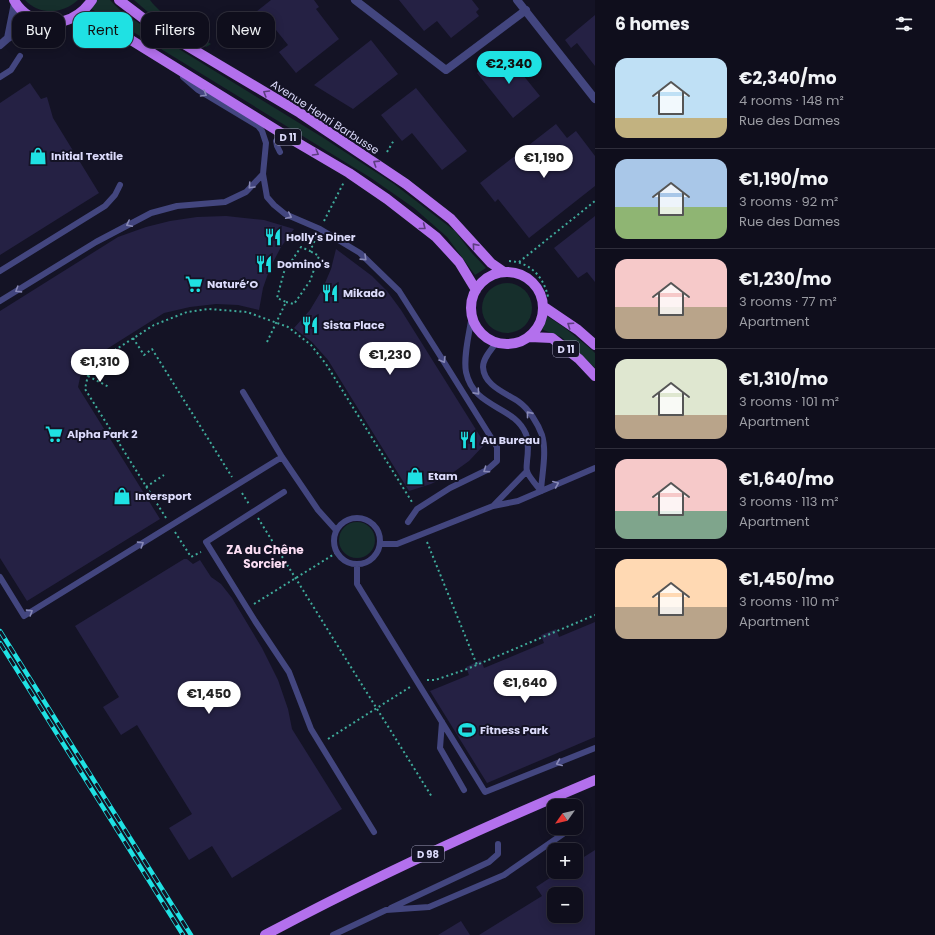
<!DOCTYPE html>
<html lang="en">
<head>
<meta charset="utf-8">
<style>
	:root { --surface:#0f0e1c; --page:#181725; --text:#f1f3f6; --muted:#9b9ca3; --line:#2f2e3b; --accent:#1fe1e3 }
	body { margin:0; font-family:Poppins,sans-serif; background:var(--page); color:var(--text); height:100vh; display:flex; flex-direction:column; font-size:15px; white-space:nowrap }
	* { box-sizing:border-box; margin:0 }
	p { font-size:13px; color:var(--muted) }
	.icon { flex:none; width:22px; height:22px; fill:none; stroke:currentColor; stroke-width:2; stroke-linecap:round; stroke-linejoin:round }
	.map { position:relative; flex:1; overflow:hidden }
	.details { display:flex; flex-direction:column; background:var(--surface); width:340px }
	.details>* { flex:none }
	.top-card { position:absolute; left:12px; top:12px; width:380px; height:36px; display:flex; gap:8px }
	.needle { width:26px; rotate:236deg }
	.controls { position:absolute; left:547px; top:799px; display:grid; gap:8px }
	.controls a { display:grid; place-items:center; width:36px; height:36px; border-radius:8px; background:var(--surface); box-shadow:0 2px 10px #0003,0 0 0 1px var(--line); font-size:20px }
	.price { position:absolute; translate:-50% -34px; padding:0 9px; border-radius:14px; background:#fff; color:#222; font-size:13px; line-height:26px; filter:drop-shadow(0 1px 2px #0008) }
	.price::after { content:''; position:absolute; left:50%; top:24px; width:12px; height:9px; margin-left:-6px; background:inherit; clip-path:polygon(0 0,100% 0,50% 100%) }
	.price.on { background:var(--accent); color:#111 }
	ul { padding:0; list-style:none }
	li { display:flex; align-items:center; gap:12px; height:100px; padding:0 20px }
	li+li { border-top:1px solid var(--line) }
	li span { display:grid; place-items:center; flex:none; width:112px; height:80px; border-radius:12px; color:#555 }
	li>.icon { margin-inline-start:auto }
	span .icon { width:48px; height:48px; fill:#fffc; stroke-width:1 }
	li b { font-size:17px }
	h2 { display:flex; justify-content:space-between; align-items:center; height:48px; padding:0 20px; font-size:17px }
	.pill { padding:0 14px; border-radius:12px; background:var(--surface); box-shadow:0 2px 10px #0003,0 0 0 1px var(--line); font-size:14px; line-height:36px }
	.pill.on { background:var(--accent); color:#111 }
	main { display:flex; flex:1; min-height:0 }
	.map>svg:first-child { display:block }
	.green { fill:#162f2c }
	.building { fill:#252144; fill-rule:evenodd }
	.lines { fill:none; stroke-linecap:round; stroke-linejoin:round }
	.path { stroke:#3fab9b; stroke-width:2; stroke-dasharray:2 3; stroke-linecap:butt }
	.lane { stroke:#43467f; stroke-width:6 }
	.street { stroke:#43467f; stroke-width:8 }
	.primary { stroke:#b370ed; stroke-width:10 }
	.rail-casing { stroke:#1fe1e3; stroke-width:4.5 }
	.rail { stroke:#141325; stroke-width:3; stroke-dasharray:9; stroke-linecap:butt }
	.oneway { stroke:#5c3d7f }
	.oneway2 { stroke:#8889b7 }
	.labels { text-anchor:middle; stroke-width:4; stroke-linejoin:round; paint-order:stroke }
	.shield { fill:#141325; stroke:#a09fbb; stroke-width:1 }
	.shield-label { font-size:10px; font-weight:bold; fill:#dcdbfb }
	.street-label { font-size:11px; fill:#dcdbfb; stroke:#141325 }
	.poi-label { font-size:11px; font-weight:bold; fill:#dcdbfb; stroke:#141325; text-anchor:start }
	.neighbourhood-label { font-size:12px; font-weight:bold; fill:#fbddf3; stroke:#141325 }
</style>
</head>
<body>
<main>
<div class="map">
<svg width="595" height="935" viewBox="0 0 595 935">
	<rect width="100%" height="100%" fill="#141325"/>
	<path class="green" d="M25,0H78C63,14 40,16 25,0Z
		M96,0H110L120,10L153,33L322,137L394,184L455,231L471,252L486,268L475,275L447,237L414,208L371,178L117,22L91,9Z
		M134,0H150C165,20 190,31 211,44L206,47L149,13Z
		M482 308a25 25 0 1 1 50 0a25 25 0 1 1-50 0Z
		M547,316L565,328L592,350L595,353V368L561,337L541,329Z
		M339 540a18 18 0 1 1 36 0a18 18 0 1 1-36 0Z"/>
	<path class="building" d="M271,0H314L319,7L316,9L339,39L296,73L279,52L288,45L276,30L253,48L237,27Z
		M399,0H472L479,9L476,12L479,16L451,38L437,21L424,31Z
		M595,15V66L577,43L571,48L565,40Z
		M371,40L398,74L353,109L314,85Z
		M502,53L504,56L506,54L540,96L513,118L477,73Z
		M30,83L41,99L47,97L53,118L99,193L0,255V103Z
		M416,88L467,151L442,170L412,133L402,141L381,115Z
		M556,124L567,138L576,131L595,156V186L529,238L498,199L495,202L480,183Z
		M226,216L264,220L294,229L281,247L270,268L263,288L259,310L238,305L216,304L190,307L164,313L83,364L78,387L160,519L27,601L0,558V311L118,237L146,227L170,221L197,217Z
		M595,216V282L587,272L578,278L554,248Z
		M336,249L372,276L387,291L401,310L485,444L469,461L451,474L431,484L409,491L328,360L312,342L294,328L310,310L322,290L331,269Z
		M184,559H187L193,564L200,560L211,577L221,584L232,598L262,648L278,680L288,709L292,729L342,809L232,878L212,846L189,860L169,828L192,814L137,725L121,735L103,707L119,697L75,626Z
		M595,622V737L487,783L430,691L469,675L466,667L481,660L484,668L544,643L541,635L556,629L559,637Z
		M595,850V935H479L542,896L536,887L559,872H576V862ZM554,894H576V916H554Z
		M461,921L470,935H438Z"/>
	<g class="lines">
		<path class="path" d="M387,152L394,140
			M324,221L344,182
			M509,261C530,262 544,277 548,297
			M519,262L595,201
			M286,302L294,304L310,281L319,256L310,251
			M133,338L144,355L152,349L232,477
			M267,342L286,302L277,298L284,272L301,247L310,251L316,238
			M88,376L109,387
			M118,441L136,430
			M146,487L164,475
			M242,493L249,504
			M166,518L85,389L90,366L154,325L187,312L209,309L247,312L288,327L311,345L326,364L412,502
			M258,518L432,797
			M175,532L191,557L201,552
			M427,542L477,665
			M254,604L336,553
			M427,680H435L467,669L595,615
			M328,739L410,687"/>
		<path class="lane" d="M0,77L11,70L20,56
			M280,152L277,146L276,141L280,137L286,136
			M263,174L267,197L274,205L285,214L320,229L360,253L399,291L439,354L497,447V461L487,470L450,488L417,509L408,522
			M0,271L105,206L115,195L120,185
			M0,301L96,242L151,213L177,206L225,202L246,192L263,174L266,143L262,131L258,126L198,90L183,77
			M472,314C470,331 463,356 466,372C474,409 514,405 526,434C529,443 528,453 527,461C527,464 526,468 527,471C528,476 537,486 541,491
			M496,343C491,350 483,358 483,367C484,386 506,393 519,402C529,409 538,424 542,435C547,452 542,473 541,491
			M243,392L282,457L318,510L336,530
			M284,492L206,542L255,621L289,672L311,729L374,832
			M493,506L527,471
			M334 541a23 23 0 1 1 46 0a23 23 0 1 1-46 0Z
			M380,544H397L493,506L518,501L595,468
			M357,565V584L485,792L595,748
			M0,577L24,616L282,457
			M442,722L440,748L464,790
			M391,908L489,862L498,854V844
			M333,935L386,910L429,907L504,875L563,834"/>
		<path class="street" d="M355,0L446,70L526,10
			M517,0L595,99
			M8,38L15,3
			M0,45L8,38L37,20"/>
		<path class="primary" d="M14,0C17,6 23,12 29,16C52,29 77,22 92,0
			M119,0L152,25L300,113L406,184L451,219L491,263L504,272
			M76,17L109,29L131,40L286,136L349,173L387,199L436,237L459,262L476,290
			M471 308a36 36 0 1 1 72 0a36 36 0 1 1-72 0Z
			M544,307L578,330L595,345
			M530,337L552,338L579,359L595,376
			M265,935C372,878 483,827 595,780"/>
		<g class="rail-casing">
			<path id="rail" d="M0,631L191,935
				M0,643L183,935"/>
		</g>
		<use href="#rail" class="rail"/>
	</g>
	<defs><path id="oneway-chevron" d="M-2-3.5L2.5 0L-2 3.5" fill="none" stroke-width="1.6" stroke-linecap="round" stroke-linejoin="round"/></defs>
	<g class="oneway">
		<use href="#oneway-chevron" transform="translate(266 93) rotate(-149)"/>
		<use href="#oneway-chevron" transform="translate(316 153) rotate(30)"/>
		<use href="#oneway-chevron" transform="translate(376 163) rotate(-147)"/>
		<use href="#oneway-chevron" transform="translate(423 227) rotate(38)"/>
		<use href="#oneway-chevron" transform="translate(475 246) rotate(-131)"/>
		<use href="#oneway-chevron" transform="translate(570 325) rotate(-146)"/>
	</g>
	<g class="oneway2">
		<use href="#oneway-chevron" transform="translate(204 94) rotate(31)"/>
		<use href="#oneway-chevron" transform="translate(251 186) rotate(133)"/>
		<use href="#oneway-chevron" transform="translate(289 216) rotate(26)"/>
		<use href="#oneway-chevron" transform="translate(129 224) rotate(153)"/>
		<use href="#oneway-chevron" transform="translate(364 258) rotate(44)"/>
		<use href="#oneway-chevron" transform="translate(18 290) rotate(148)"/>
		<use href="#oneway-chevron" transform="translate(443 360) rotate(59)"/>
		<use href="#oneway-chevron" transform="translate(477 392) rotate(48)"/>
		<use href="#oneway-chevron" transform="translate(529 414) rotate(-129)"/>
		<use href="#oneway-chevron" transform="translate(486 470) rotate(146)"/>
		<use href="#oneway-chevron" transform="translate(556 484) rotate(-23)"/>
		<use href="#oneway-chevron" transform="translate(141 544) rotate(-32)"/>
		<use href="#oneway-chevron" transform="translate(30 612) rotate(-32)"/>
		<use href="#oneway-chevron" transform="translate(559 763) rotate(158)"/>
	</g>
	<defs>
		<g id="shop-bare" transform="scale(1.38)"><path d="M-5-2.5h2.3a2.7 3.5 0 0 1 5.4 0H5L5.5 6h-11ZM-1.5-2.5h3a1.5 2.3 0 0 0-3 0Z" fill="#1fe1e3" stroke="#141325" stroke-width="2.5" paint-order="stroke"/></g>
		<g id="restaurant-bare" transform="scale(1.38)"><path d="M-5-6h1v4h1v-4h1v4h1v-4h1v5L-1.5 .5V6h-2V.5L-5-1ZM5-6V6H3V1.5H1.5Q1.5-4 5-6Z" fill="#1fe1e3" stroke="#141325" stroke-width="2.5" paint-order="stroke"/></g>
		<g id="supermarket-bare" transform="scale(1.38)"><path d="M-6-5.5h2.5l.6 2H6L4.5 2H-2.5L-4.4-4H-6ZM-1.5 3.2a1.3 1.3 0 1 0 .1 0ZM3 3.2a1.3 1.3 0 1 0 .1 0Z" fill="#1fe1e3" stroke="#141325" stroke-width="2.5" paint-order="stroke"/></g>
		<g id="stadium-bare" transform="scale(1.38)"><path d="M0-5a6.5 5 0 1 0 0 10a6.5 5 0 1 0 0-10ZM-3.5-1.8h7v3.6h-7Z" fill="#1fe1e3" stroke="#141325" stroke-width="2.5" paint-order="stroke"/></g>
	</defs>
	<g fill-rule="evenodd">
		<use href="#shop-bare" x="38" y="156"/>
		<use href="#restaurant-bare" x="273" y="237"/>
		<use href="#restaurant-bare" x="264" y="264"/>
		<use href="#supermarket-bare" x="194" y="284"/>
		<use href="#restaurant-bare" x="330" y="293"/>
		<use href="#restaurant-bare" x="310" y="325"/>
		<use href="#supermarket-bare" x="54" y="434"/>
		<use href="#restaurant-bare" x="468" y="440"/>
		<use href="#shop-bare" x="415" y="476"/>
		<use href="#shop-bare" x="122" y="496"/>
		<use href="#stadium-bare" x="467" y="730"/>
	</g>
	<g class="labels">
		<g class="shield">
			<rect x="275" y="129" width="26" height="16" rx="3"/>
			<rect x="553" y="341" width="26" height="16" rx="3"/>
			<rect x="412" y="846" width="32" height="16" rx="3"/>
		</g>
		<g class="shield-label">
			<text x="288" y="141">D 11</text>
			<text x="566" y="353">D 11</text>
			<text x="428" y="858">D 98</text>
		</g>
		<g class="street-label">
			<text transform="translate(325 117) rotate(33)" y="4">Avenue Henri Barbusse</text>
		</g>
		<g class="poi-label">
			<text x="51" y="160">Initial Textile</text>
			<text x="286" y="241">Holly's Diner</text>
			<text x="277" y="268">Domino's</text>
			<text x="207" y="288">Naturé’O</text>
			<text x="343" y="297">Mikado</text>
			<text x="323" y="329">Sista Place</text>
			<text x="67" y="438">Alpha Park 2</text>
			<text x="481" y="444">Au Bureau</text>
			<text x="428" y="480">Etam</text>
			<text x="135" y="500">Intersport</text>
			<text x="480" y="734">Fitness Park</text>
		</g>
		<g class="neighbourhood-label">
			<text x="265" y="554">ZA du Chêne<tspan x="265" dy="14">Sorcier</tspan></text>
		</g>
	</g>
</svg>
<div class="controls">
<a><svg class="needle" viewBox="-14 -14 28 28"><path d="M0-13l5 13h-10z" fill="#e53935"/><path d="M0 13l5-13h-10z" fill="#9b9ca3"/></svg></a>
<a>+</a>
<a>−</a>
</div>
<b class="price on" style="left:509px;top:85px">€2,340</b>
<b class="price" style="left:544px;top:179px">€1,190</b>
<b class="price" style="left:390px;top:376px">€1,230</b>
<b class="price" style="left:100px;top:383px">€1,310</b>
<b class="price" style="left:525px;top:704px">€1,640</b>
<b class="price" style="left:209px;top:715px">€1,450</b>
<div class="top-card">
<a class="pill">Buy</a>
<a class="pill on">Rent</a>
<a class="pill">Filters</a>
<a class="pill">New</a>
</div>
</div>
<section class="details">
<h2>6 homes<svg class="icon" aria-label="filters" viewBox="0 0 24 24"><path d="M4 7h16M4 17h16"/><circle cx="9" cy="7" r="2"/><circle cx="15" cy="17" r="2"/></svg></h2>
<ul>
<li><span style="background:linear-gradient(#bfe0f5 75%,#c2b280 0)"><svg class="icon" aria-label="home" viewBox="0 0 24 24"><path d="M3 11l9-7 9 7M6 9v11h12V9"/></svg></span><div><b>€2,340/mo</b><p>4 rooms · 148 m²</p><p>Rue des Dames</p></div></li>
<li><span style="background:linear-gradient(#a9c7e8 60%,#8fb573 0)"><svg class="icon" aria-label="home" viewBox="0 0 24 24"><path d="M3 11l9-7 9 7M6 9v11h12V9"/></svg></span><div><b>€1,190/mo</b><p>3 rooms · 92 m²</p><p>Rue des Dames</p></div></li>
<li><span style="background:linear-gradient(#f6c9c9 60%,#b9a48a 0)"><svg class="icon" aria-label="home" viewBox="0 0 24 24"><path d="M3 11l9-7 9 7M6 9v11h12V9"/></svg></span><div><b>€1,230/mo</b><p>3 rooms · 77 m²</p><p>Apartment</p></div></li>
<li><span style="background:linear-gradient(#dfe7d0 70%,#b9a48a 0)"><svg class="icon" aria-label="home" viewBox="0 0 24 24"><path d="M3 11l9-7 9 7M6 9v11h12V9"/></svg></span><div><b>€1,310/mo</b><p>3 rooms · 101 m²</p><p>Apartment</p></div></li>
<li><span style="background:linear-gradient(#f6c9c9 65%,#7fa58c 0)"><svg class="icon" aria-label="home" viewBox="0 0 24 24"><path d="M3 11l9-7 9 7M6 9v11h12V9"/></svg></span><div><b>€1,640/mo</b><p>3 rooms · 113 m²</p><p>Apartment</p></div></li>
<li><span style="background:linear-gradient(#ffd9b3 60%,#b9a48a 0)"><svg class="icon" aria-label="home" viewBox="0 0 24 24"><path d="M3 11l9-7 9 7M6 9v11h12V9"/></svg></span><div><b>€1,450/mo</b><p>3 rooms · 110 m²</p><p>Apartment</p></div></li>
</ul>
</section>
</main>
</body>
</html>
